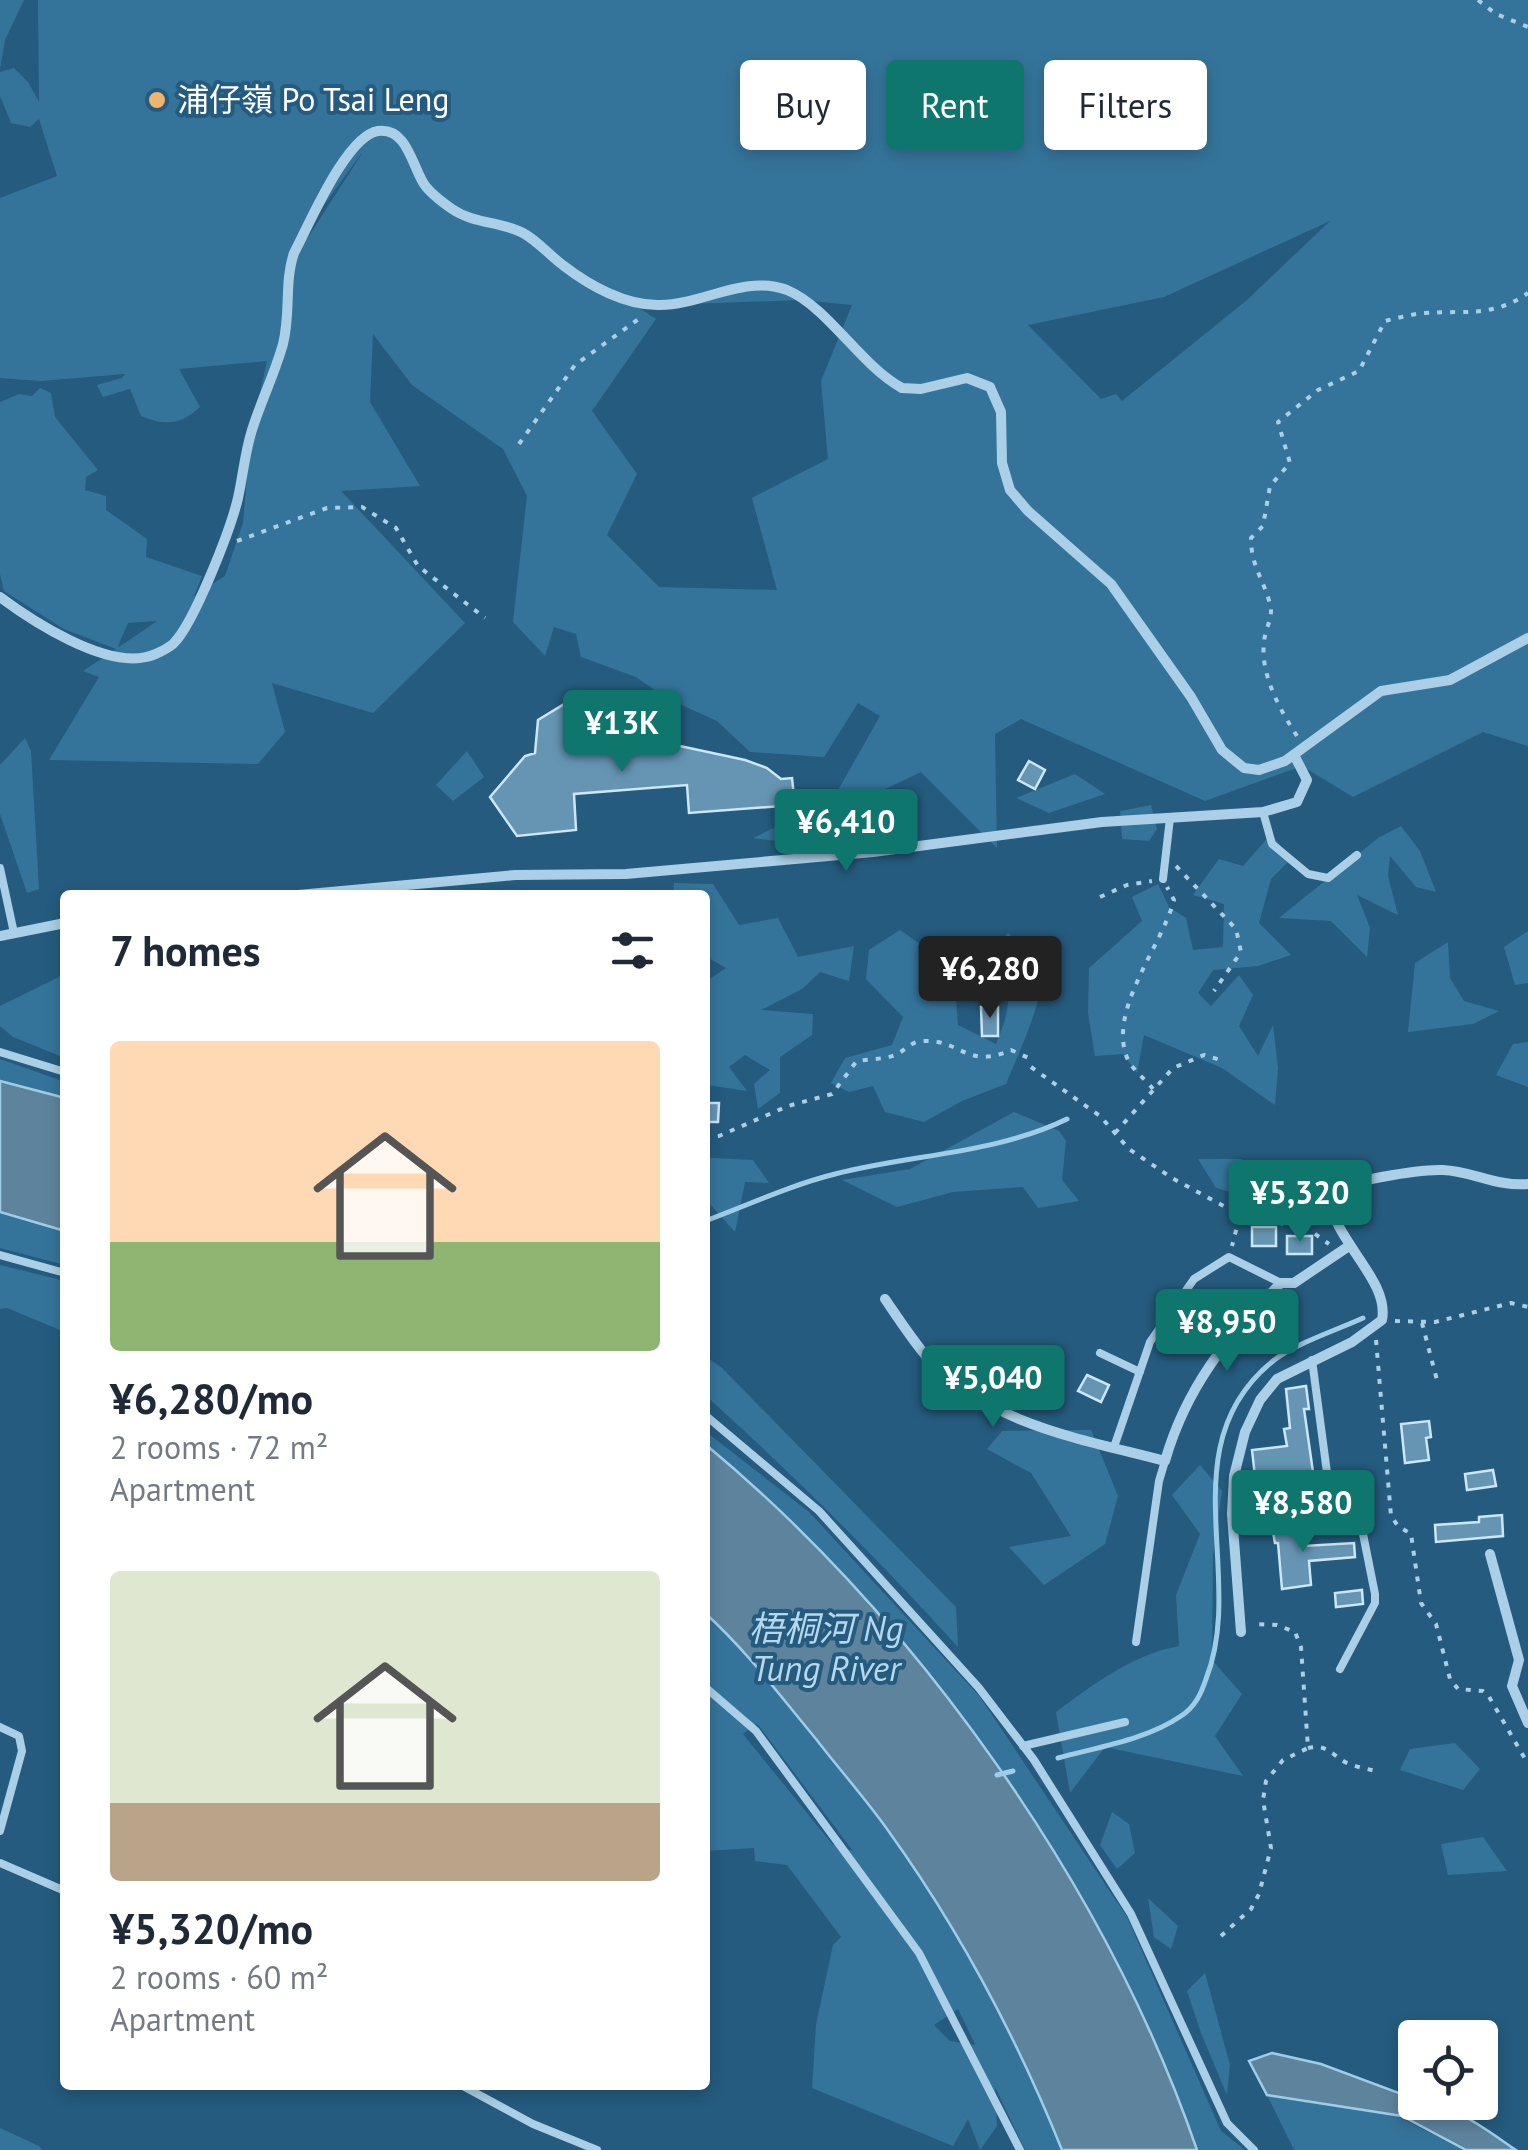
<!DOCTYPE html>
<html lang="en">
<head>
<meta charset="utf-8">
<style>
	:root { --surface:#fff; --page:#f6f6f7; --text:#1f2937; --muted:#747a83; --accent:#0f766e }
	body { margin:0; font-family:"PT Sans","Noto Sans SC",sans-serif; background:var(--page); color:var(--text); height:100vh; display:flex; flex-direction:column; font-size:38px; white-space:nowrap }
	* { box-sizing:border-box; margin:0 }
	p { font-size:32px; color:var(--muted) }
	.icon { flex:none; width:55px; height:55px; fill:none; stroke:currentColor; stroke-width:2; stroke-linecap:round; stroke-linejoin:round }
	.map { position:relative; flex:1; overflow:hidden }
	.panel { position:absolute; left:60px; top:890px; width:650px; height:1200px; display:flex; flex-direction:column; background:var(--surface); border-radius:10px; box-shadow:0 5px 15px #0003 }
	.panel>* { flex:none }
	.hud { position:absolute; left:740px; top:60px; width:638px; height:90px; display:flex; gap:20px }
	.controls { position:absolute; left:1398px; top:2020px; display:grid; gap:20px }
	.controls a { display:grid; place-items:center; width:100px; height:100px; border-radius:10px; background:var(--surface); box-shadow:0 5px 15px #0003; font-size:50px }
	.price { position:absolute; translate:-50% -85px; padding:0 22px; border-radius:10px; background:var(--accent); color:#fff; font-size:32px; line-height:65px; filter:drop-shadow(0 2px 5px #0008) }
	.price::after { content:''; position:absolute; left:50%; top:60px; width:30px; height:22px; margin-left:-15px; background:inherit; clip-path:polygon(0 0,100% 0,50% 100%) }
	.price.on { background:#222; color:#fff }
	ul { padding:0; list-style:none }
	li { display:grid; align-content:center; gap:20px; height:530px; padding:0 50px }
	li span { display:grid; place-items:center; height:310px; border-radius:10px; color:#555 }
	li>.icon { margin-inline-start:auto }
	span .icon { width:180px; height:180px; fill:#fffc; stroke-width:1 }
	li b { font-size:42px }
	h2 { display:flex; justify-content:space-between; align-items:center; height:120px; padding:0 50px; font-size:42px }
	.pill { padding:0 35px; border-radius:10px; background:var(--surface); box-shadow:0 5px 15px #0003; font-size:35px; line-height:90px }
	.pill.on { background:var(--accent); color:#fff }
	.map>svg:first-child { display:block }
	.green { fill:#35749a; fill-rule:evenodd }
	.water { fill:#5e849d; stroke:#9fcce6; stroke-width:2.5 }
	.lines { fill:none; stroke-linecap:round; stroke-linejoin:round }
	.stream { stroke:#9fcce6; stroke-width:5 }
	.building { fill:#6595b3; stroke:#cde6f5; stroke-width:2.5 }
	.path { stroke:#aacfe6; stroke-width:4; stroke-dasharray:5 8; stroke-linecap:butt }
	.lane { stroke:#aacfe6; stroke-width:8 }
	.street { stroke:#aacfe6; stroke-width:10 }
	.poi-dot { fill:#efb56f; stroke:#255b7e; stroke-width:4 }
	.labels { text-anchor:middle; stroke-width:8; stroke-linejoin:round; paint-order:stroke }
	.poi-label { font-size:32px; fill:#fff; stroke:#255b7e; text-anchor:start }
	.water-label { font-size:35px; font-style:italic; fill:#b6d8ed; stroke:#255b7e }
</style>
</head>
<body>
<div class="map">
<svg width="1528" height="2150" viewBox="0 0 1528 2150">
	<rect width="100%" height="100%" fill="#255b7e"/>
	<path class="green" d="M0,0H24L5,40L0,69Z
		M38,0H1528V746L1483,732L1353,797L1302,766L1205,801L1021,719L995,734L997,848L921,772L777,841L753,838L833,799L880,716L858,703L824,757L750,752L717,721L666,698L636,677L581,657L576,634L554,627L545,656L513,622L527,496L503,449L412,385L373,334L370,402L420,486L341,491L465,623L373,713L272,683L285,732L258,764L49,760L99,677L83,671L116,649L64,629L4,591L0,574V402L19,394L32,396L40,388L51,393L55,417L98,470L86,477L85,490L106,496V510L147,539L146,557L202,576L194,596L225,576L243,523L251,433L267,361L179,369L200,407C180,425 166,426 141,416L130,389L103,397L97,385L122,378L125,374L41,381L0,378V198L57,176L39,119L30,127L11,123L0,96V72L14,68L28,82L39,102ZM361,154V155L305,242L308,227ZM1330,221L1247,300L1122,401L1116,394L1101,399L1028,325L1164,297ZM616,293L661,305L802,300L852,305L821,381L828,459L752,498L777,590L659,587L607,535L637,474L592,411L656,319ZM157,621L119,647L118,646L128,623Z
		M25,738L31,751L39,889L27,893L0,814V765Z
		M467,751L484,777L453,801L436,785Z
		M1075,774L1105,794L1049,813L1016,798Z
		M1151,805L1157,829L1149,841L1122,839L1120,811Z
		M1401,826L1420,851L1436,892L1416,887L1390,856L1388,876L1398,915L1357,895L1370,928L1367,957L1331,921L1279,918L1378,838Z
		M1271,834L1291,859L1271,879L1259,923L1291,955L1258,966L1213,970L1198,993L1211,1006L1239,975L1253,995L1239,1026L1258,1056L1273,1025L1278,1068L1275,1105L1222,1068L1144,1035L1137,1073L1123,1054L1095,1056L1088,1013L1089,968L1142,921L1132,897L1158,884L1169,907L1186,918L1193,950L1223,947L1224,904L1193,895L1219,859L1243,866Z
		M674,883L713,884L739,925L778,918L798,957L854,946L849,981L820,972L802,989L761,1010L813,1014L812,1035L780,1057V1093L758,1109L754,1084L770,1070L745,1055L729,1067L747,1091L707,1085L705,1082V1009L708,1008L705,982L726,968L705,956V895H673Z
		M900,930L923,946L955,987L958,1025L996,1044C1012,1006 1014,988 988,954L1008,933C1018,942 1038,955 1042,968C1049,988 1015,1062 1006,1084L962,1101L924,1122L885,1112L873,1086L849,1092L831,1083L845,1058L892,1045L903,1017L866,979L869,950Z
		M1528,931V983L1515,985L1504,947Z
		M1448,942L1450,978L1464,1001L1499,1011L1473,1024L1408,1032L1415,963Z
		M65,974V1058L13,1037L0,1026V1006Z
		M1528,1042V1087L1496,1075L1513,1044Z
		M0,1059L65,1082V1098L0,1081Z
		M1014,1112L1059,1131L1066,1141L1062,1180L1079,1201L1038,1208L1023,1187L953,1192L897,1207L842,1180L910,1169Z
		M712,1158L753,1160L769,1183L745,1182L735,1232L710,1204L705,1216V1160Z
		M1198,1159H1242L1241,1195L1216,1188Z
		M0,1212L65,1231V1265L0,1248Z
		M0,1265L65,1281V1332L7,1308L0,1309Z
		M705,1356L722,1368L956,1607L958,1647C878,1559 794,1475 705,1395Z
		M1091,1430L1118,1496L1105,1544L1044,1585L1009,1547L1071,1536L1031,1473L987,1449L1002,1431Z
		M705,1431L809,1512L980,1697L1127,1917L1221,2131L1245,2150H1197C1107,1888 918,1621 705,1444Z
		M1200,1465L1222,1491L1213,1555L1212,1660L1242,1694L1215,1736L1243,1776L1105,1747L1070,1793L1056,1712C1094,1684 1131,1655 1179,1646L1176,1595L1200,1534L1172,1495Z
		M705,1613C746,1650 781,1697 816,1739C839,1769 865,1798 887,1829C959,1929 1016,2036 1062,2150H1025L995,2087L997,2126L980,2150L968,2119L953,2146L812,2088L816,2025L833,1945L841,1937L787,1865L755,1861L754,1848L705,1851ZM756,1724L759,1726L853,1851L832,1844L743,1734ZM958,2009L975,2044L974,2045L950,2041L934,2025Z
		M1455,1743L1480,1769L1463,1790L1400,1770L1410,1749Z
		M1112,1812L1129,1824L1135,1853L1117,1869L1100,1845Z
		M1483,1837L1507,1871L1448,1875L1441,1844Z
		M1148,1898L1178,1926L1171,1949L1154,1937Z
		M1205,1973L1230,2065L1227,2095L1201,2033L1187,1991Z
		M1267,2095L1395,2115L1464,2150H1294Z
		M0,2128L39,2146L42,2150H0Z"/>
	<path class="water" d="M0,1081L65,1098V1231L0,1212Z
		M705,1444C918,1621 1107,1888 1197,2150H1062C1016,2036 959,1929 887,1829C865,1798 839,1769 816,1739C781,1697 746,1650 705,1613Z
		M1272,2053L1321,2064L1415,2099V2102C1452,2102 1486,2130 1516,2150H1466L1402,2116L1267,2095L1249,2061Z"/>
	<g class="lines">
		<path class="stream" d="M705,1221C748,1205 791,1185 835,1174C912,1154 995,1154 1067,1119
			M1058,1758C1098,1747 1146,1740 1181,1716C1195,1707 1201,1694 1206,1679C1247,1576 1168,1446 1273,1361C1294,1344 1337,1330 1363,1318
			M997,1775L1013,1771"/>
	</g>
	<path class="building" d="M566,703L582,723L606,715L627,726L628,748L680,746L745,760L767,768L781,779L792,778L795,805L689,813L687,785L574,794L576,830L517,836L490,797L525,756L535,753L538,720Z
		M1029,761L1045,770L1035,789L1018,780Z
		M981,1007H998V1036H982Z
		M705,1103H719L718,1122H705Z
		M1252,1227H1276V1246H1252Z
		M1287,1236H1312V1254H1287Z
		M1087,1375L1109,1385L1101,1402L1078,1391Z
		M1306,1386L1309,1409H1304L1313,1472L1298,1474L1299,1480L1276,1484L1279,1509L1259,1512L1252,1450L1287,1446L1284,1429L1290,1428L1286,1389Z
		M1429,1421L1431,1437L1426,1438L1429,1460L1405,1463L1401,1424Z
		M1493,1470L1496,1486L1467,1490L1465,1474Z
		M1502,1515L1503,1536L1436,1542L1435,1525L1479,1522V1517Z
		M1301,1523L1304,1546L1354,1543L1355,1557L1309,1561L1311,1585L1282,1589L1278,1543H1275L1272,1527Z
		M1362,1590L1363,1604L1336,1607L1335,1593Z"/>
	<g class="lines">
		<path class="path" d="M1478,0L1496,14L1528,27
			M519,444L575,365L640,318
			M237,541L327,508L362,507L396,528L418,566L485,618
			M1297,736C1280,710 1260,674 1264,642C1265,629 1274,616 1270,604C1263,578 1251,566 1251,538L1263,526L1270,486L1290,463L1278,422L1318,390L1359,371L1385,321C1398,318 1412,314 1425,313C1466,310 1492,318 1528,293
			M1176,866L1236,929L1241,952L1214,991
			M1100,897L1127,885L1152,881
			M1031,1067L1100,1116L1129,1149L1172,1178L1240,1215L1232,1246
			M1153,1089C1146,1080 1133,1070 1128,1060C1106,1012 1162,946 1174,900L1167,887
			M1115,1133L1173,1068L1204,1055L1224,1061
			M705,1138L719,1136L788,1106L832,1094L856,1062C868,1058 884,1060 895,1055C905,1051 910,1042 922,1041C962,1039 966,1070 1011,1050L1033,1060
			M1240,1215L1308,1229L1329,1244
			M1395,1321L1435,1322L1511,1303L1528,1307
			M1422,1323L1438,1384
			M1376,1340L1391,1516L1398,1526L1411,1534L1421,1603L1436,1624L1450,1679L1458,1689L1483,1691L1488,1695L1528,1764
			M1308,1748C1327,1744 1331,1754 1345,1762C1354,1767 1369,1769 1379,1772
			M1221,1936L1251,1909L1259,1894L1271,1848L1263,1800L1266,1781L1283,1760L1308,1748L1301,1647L1295,1632L1277,1625L1253,1624"/>
		<path class="lane" d="M1263,812L1272,844L1308,874L1328,878L1357,855
			M0,868L14,933
			M1163,879L1170,818
			M0,1052L65,1072
			M1237,1171L1329,1202
			M0,1255L65,1273
			M1100,1353L1140,1372
			M1312,1360L1330,1495L1338,1507L1361,1524L1375,1594V1603L1340,1669
			M705,1415L819,1511L979,1688L1034,1760L1131,1914L1227,2123L1254,2150
			M1114,1447L1150,1342L1194,1279L1229,1257L1281,1283
			M1136,1642L1159,1481L1165,1461
			M705,1687L756,1731L919,1953L1020,2150
			M0,1727L19,1736L22,1751L0,1831
			M1023,1746L1125,1722
			M0,1863L65,1891
			M461,2085L533,2124L597,2150"/>
		<path class="street" d="M0,597C32,621 103,667 146,657C153,656 167,649 173,644C194,624 231,528 238,498C243,475 245,452 252,430C261,401 275,373 283,344C291,313 284,282 294,253C309,225 346,136 378,131C407,127 412,166 424,184C430,193 442,202 452,209C474,224 500,221 523,233C538,241 550,256 564,266C590,286 626,306 660,305C702,305 745,274 787,290C828,307 861,366 902,388L921,389L967,378L990,387L1001,412L1002,463L1010,490L1028,511L1111,584L1191,697L1222,750L1244,768L1259,770L1285,761L1381,691L1450,680L1528,638
			M298,895L515,875L626,874L873,852L1102,822L1263,812L1297,802L1307,780L1294,755
			M0,936L65,923
			M885,1299C898,1318 911,1338 926,1356C986,1424 1082,1439 1165,1461C1186,1388 1227,1336 1281,1283H1294L1349,1246
			M1490,1554L1519,1660L1512,1686L1528,1723
			M1241,1632L1232,1514L1234,1476L1245,1432L1260,1400L1277,1379L1352,1342L1382,1320C1390,1280 1333,1241 1328,1194C1344,1181 1420,1169 1443,1170C1472,1171 1497,1187 1528,1184"/>
	</g>
	<circle class="poi-dot" cx="157" cy="100" r="10"/>
	<g class="labels">
		<g class="poi-label">
			<text x="177" y="111">浦仔嶺 Po Tsai Leng</text>
		</g>
		<g class="water-label">
			<text x="826" y="1641">梧桐河 Ng<tspan x="826" dy="40">Tung River</tspan></text>
		</g>
	</g>
</svg>
<div class="controls">
<a><svg class="icon" aria-label="locate" viewBox="0 0 24 24"><circle cx="12" cy="12" r="6"/><path d="M12 2v4M12 18v4M2 12h4M18 12h4"/></svg></a>
</div>
<b class="price" style="left:622px;top:775px">¥13K</b>
<b class="price" style="left:846px;top:874px">¥6,410</b>
<b class="price on" style="left:990px;top:1021px">¥6,280</b>
<b class="price" style="left:1300px;top:1245px">¥5,320</b>
<b class="price" style="left:1227px;top:1374px">¥8,950</b>
<b class="price" style="left:993px;top:1430px">¥5,040</b>
<b class="price" style="left:1303px;top:1555px">¥8,580</b>
<div class="hud">
<a class="pill">Buy</a>
<a class="pill on">Rent</a>
<a class="pill">Filters</a>
</div>
<section class="panel">
<h2>7 homes<svg class="icon" aria-label="filters" viewBox="0 0 24 24"><path d="M4 7h16M4 17h16"/><circle cx="9" cy="7" r="2"/><circle cx="15" cy="17" r="2"/></svg></h2>
<ul>
<li><span style="background:linear-gradient(#ffd9b3 65%,#8fb573 0)"><svg class="icon" aria-label="home" viewBox="0 0 24 24"><path d="M3 11l9-7 9 7M6 9v11h12V9"/></svg></span><div><b>¥6,280/mo</b><p>2 rooms · 72 m²</p><p>Apartment</p></div></li>
<li><span style="background:linear-gradient(#dfe7d0 75%,#b9a48a 0)"><svg class="icon" aria-label="home" viewBox="0 0 24 24"><path d="M3 11l9-7 9 7M6 9v11h12V9"/></svg></span><div><b>¥5,320/mo</b><p>2 rooms · 60 m²</p><p>Apartment</p></div></li>
</ul>
</section>
</div>
</body>
</html>
